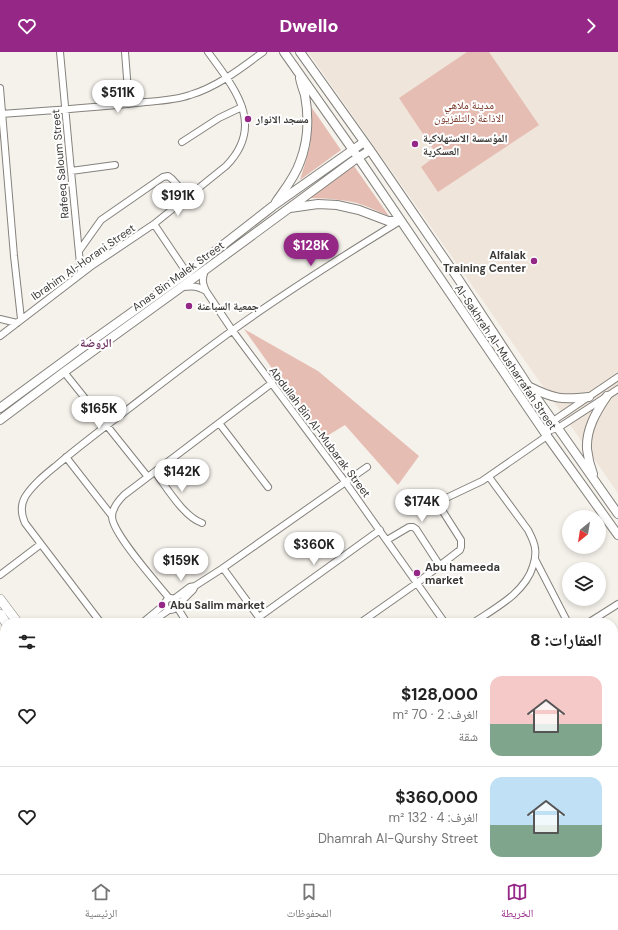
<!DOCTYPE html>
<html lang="ar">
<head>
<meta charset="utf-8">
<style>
	:root { --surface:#fff; --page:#f2f2f2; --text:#222; --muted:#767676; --line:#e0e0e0; --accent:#952787 }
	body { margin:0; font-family:"DM Sans","Noto Naskh Arabic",sans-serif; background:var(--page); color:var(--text); direction:rtl; height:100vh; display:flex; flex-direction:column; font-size:15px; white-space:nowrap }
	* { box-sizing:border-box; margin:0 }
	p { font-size:13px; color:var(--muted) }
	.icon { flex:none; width:22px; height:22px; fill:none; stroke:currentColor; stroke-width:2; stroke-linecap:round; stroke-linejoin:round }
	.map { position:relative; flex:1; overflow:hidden; direction:ltr }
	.panel { position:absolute; left:0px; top:566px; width:618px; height:256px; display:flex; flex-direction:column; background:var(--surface); border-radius:16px 16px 0 0; box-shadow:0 2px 6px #0003; direction:rtl }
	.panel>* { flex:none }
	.needle { width:26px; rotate:210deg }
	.fabs { position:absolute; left:562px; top:458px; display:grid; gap:8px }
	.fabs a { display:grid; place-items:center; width:44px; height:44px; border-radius:50%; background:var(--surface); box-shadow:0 2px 6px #0003; font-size:20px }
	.price { position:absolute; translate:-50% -34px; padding:0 9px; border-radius:14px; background:#fff; color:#222; font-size:13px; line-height:26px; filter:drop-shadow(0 1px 2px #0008) }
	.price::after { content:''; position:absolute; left:50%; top:24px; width:12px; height:9px; margin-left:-6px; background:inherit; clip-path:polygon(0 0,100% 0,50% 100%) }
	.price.selected { background:var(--accent); color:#fff }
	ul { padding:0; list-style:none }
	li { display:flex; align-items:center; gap:12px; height:100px; padding:0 16px }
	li+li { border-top:1px solid var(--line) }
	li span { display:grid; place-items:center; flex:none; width:112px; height:80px; border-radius:12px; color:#555 }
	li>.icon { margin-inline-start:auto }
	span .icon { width:48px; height:48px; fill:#fffc; stroke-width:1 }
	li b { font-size:17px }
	h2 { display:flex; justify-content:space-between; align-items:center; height:48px; padding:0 16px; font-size:17px }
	header { display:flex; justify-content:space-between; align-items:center; height:52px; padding:0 16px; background:var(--accent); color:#fff; font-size:18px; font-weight:800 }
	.dock { display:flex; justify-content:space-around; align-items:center; height:56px; border-top:1px solid var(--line); background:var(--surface); font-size:11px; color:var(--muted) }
	.dock a { display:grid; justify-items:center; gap:2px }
	.dock .selected { color:var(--accent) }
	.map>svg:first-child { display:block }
	.built { fill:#efe5da }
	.green { fill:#e6bdb3 }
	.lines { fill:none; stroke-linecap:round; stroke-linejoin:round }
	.minor-casing { stroke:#85827d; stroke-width:8 }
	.major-casing { stroke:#85827d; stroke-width:10 }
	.highway-casing { stroke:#85827d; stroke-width:10 }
	.minor { stroke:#fff; stroke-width:6 }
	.major { stroke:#fff; stroke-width:8 }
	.highway { stroke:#fff; stroke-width:9 }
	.poi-dot { fill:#952787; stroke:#fff; stroke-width:1.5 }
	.labels { text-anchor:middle; stroke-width:4; stroke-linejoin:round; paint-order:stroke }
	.park-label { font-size:11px; fill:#752f20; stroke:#fff }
	.poi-label { font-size:11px; font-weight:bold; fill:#3a3937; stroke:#fff; text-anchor:start }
	.street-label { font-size:11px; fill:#3a3937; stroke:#fff }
	.neighbourhood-label { font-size:12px; font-weight:bold; fill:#6f3866; stroke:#fff }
</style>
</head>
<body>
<header><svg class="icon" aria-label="forward" viewBox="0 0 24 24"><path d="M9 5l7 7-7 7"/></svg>Dwello<svg class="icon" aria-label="heart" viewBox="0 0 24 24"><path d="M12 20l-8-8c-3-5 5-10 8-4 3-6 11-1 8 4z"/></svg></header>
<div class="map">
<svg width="618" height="822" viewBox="0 0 618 822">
	<rect width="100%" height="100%" fill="#f5f1eb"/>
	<path class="built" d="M308,0H618V441Z"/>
	<path class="green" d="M467,0H489L539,73L438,140L421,115L437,103L399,46Z
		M312,56L341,98L300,128L310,95Z
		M354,114L389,164C375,158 361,151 347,149C334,147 322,146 309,146Z
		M244,277L318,319L419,404L398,433L345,373L322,387Z
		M0,697L5,701V780L0,774Z"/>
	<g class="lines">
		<g class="minor-casing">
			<path id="minor" d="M60,0L71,119L81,222
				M125,0L129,52
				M0,36L14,204L21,267
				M0,62C45,59 91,56 136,51C154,49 173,49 190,43C217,35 240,17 263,0
				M182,90L219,66L242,55
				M71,119L115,113
				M154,172L187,221
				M79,199L101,168L163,125L168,124L172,127L188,145
				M205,218C202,228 202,230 206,239L232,278L346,431L445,571
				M183,235C194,234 197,234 206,239
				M0,267L17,271
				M0,284L90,215L154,172L226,114C266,73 235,37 208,0
				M64,320L148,425
				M219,371L268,435
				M545,377L551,378L558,376L618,337
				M66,405L112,464
				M155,420C167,436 184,465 202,471
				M387,488L409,475H413L416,477L440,514
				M535,507L568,571
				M223,516L263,571
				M0,523L41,492
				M165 552a6 6 0 1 1 12 0a6 6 0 1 1-12 0Z
				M169,546C157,531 113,482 112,465C112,456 118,449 124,443L272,331
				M174,547L190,535L195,534
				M178,553L193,538L195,534L223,516L367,415
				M177,555L187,571
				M259,565L380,478
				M101,571L25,471C21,462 20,454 25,445C33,432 46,422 57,413C77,396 98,380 119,364C157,335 194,306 233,278C287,239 343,204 400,169
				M142,571L165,552
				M150,571L169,558
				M360,571L417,531L460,498L461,495V488L440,455V450L442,448L482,429L547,384L550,374L553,369L618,325
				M473,571C495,556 525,541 533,514C535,508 536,502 535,496C534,489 531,484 528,478L489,425
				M588,571L618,552
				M0,592L5,591
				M613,645L618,642
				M0,694L5,698
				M613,719L618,715
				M0,788L5,801
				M613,790L618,786
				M8,817L9,822
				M142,817L149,822
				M446,817L454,822
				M612,817L616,822
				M78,822L85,817
				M158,822L162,817
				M193,822L197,817
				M567,822L576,817"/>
		</g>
		<g class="major-casing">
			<path id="major" d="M284,0L353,98L547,384L618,483
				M300,0L370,98L459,228L529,335L618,462
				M276,150C285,137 295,125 300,110C308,90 309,65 305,43C303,37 301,32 300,26
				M290,156L318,152L337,153L359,158L388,169H392L400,168
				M530,335C554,347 562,348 589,345
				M0,356L79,298L187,221L273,154L364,90
				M0,368L64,320L205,218L353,109L370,98
				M593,422C590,414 588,406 587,397C586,377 596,360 607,344"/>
		</g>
		<g class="highway-casing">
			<path id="highway" d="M0,547L18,571
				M0,562L6,571
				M280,817L291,822
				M301,817L312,822"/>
		</g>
		<use href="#minor" class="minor"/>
		<use href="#major" class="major"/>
		<use href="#highway" class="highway"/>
	</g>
	<g class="poi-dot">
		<circle cx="248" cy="67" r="4"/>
		<circle cx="415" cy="92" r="4"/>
		<circle cx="534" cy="209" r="4"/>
		<circle cx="189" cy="254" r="4"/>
		<circle cx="417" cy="521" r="4"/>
		<circle cx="162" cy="553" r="4"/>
	</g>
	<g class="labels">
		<g class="park-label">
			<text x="469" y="57">مدينة ملاهي<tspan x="469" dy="13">الاذاعة والتلفزيون</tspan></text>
		</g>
		<g class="poi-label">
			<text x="256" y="71">مسجد الانوار</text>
			<text x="423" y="90">المؤسسة الاستهلاكية<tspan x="423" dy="13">العسكرية</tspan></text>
			<text x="526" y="207" text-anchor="end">Alfalak<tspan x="526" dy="13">Training Center</tspan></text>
			<text x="197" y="258">جمعية السباعنة</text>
			<text x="425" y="519">Abu hameeda<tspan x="425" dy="13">market</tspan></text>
			<text x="170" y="557">Abu Salim market</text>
		</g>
		<g class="street-label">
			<text transform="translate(60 112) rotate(-95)" y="4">Rafeeq Saloum Street</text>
			<text transform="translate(83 210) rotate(-35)" y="4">Ibrahim Al-Horani Street</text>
			<text transform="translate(178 224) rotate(-36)" y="4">Anas Bin Malek Street</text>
			<text transform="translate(506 305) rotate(56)" y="4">Al-Sakhrah Al-Musharrafah Street</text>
			<text transform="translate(320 380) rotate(53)" y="4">Abdullah Bin Al-Mubarak Street</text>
		</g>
		<g class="neighbourhood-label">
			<text x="96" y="295">الروضة</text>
		</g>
	</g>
</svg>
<div class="fabs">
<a><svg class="needle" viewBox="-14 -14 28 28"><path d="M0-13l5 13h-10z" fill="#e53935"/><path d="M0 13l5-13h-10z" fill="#767676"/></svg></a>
<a><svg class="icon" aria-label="layers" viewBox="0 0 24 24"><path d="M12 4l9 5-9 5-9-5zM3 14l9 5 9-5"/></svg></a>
</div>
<b class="price" style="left:118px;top:62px">$511K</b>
<b class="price" style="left:178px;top:165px">$191K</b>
<b class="price selected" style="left:311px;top:215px">$128K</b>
<b class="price" style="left:99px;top:378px">$165K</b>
<b class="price" style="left:182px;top:441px">$142K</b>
<b class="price" style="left:422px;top:471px">$174K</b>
<b class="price" style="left:314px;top:514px">$360K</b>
<b class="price" style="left:181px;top:530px">$159K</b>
<section class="panel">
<h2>العقارات: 8<svg class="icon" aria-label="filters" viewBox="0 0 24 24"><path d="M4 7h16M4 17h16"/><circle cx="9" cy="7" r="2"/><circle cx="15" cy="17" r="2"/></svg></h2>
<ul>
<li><span style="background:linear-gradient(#f6c9c9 60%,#7fa58c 0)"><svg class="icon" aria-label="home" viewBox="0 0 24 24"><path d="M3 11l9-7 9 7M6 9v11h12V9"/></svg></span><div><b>$128,000</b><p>الغرف: 2 · 70 m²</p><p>شقة</p></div><svg class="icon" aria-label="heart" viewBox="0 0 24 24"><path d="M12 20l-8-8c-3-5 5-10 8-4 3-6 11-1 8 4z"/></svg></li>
<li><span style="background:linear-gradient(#bfe0f5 60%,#7fa58c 0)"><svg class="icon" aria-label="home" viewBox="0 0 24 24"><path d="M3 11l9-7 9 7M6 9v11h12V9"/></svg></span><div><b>$360,000</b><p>الغرف: 4 · 132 m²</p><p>Dhamrah Al-Qurshy Street</p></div><svg class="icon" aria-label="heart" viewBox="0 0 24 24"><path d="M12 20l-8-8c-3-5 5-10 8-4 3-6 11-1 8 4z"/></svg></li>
</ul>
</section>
</div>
<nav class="dock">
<a class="selected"><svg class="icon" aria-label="map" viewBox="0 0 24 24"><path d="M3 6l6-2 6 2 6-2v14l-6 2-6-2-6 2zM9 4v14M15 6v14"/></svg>الخريطة</a>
<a><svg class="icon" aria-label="saved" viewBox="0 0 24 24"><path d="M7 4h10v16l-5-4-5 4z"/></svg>المحفوظات</a>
<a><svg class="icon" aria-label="home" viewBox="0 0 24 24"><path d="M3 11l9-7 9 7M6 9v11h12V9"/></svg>الرئيسية</a>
</nav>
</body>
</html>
